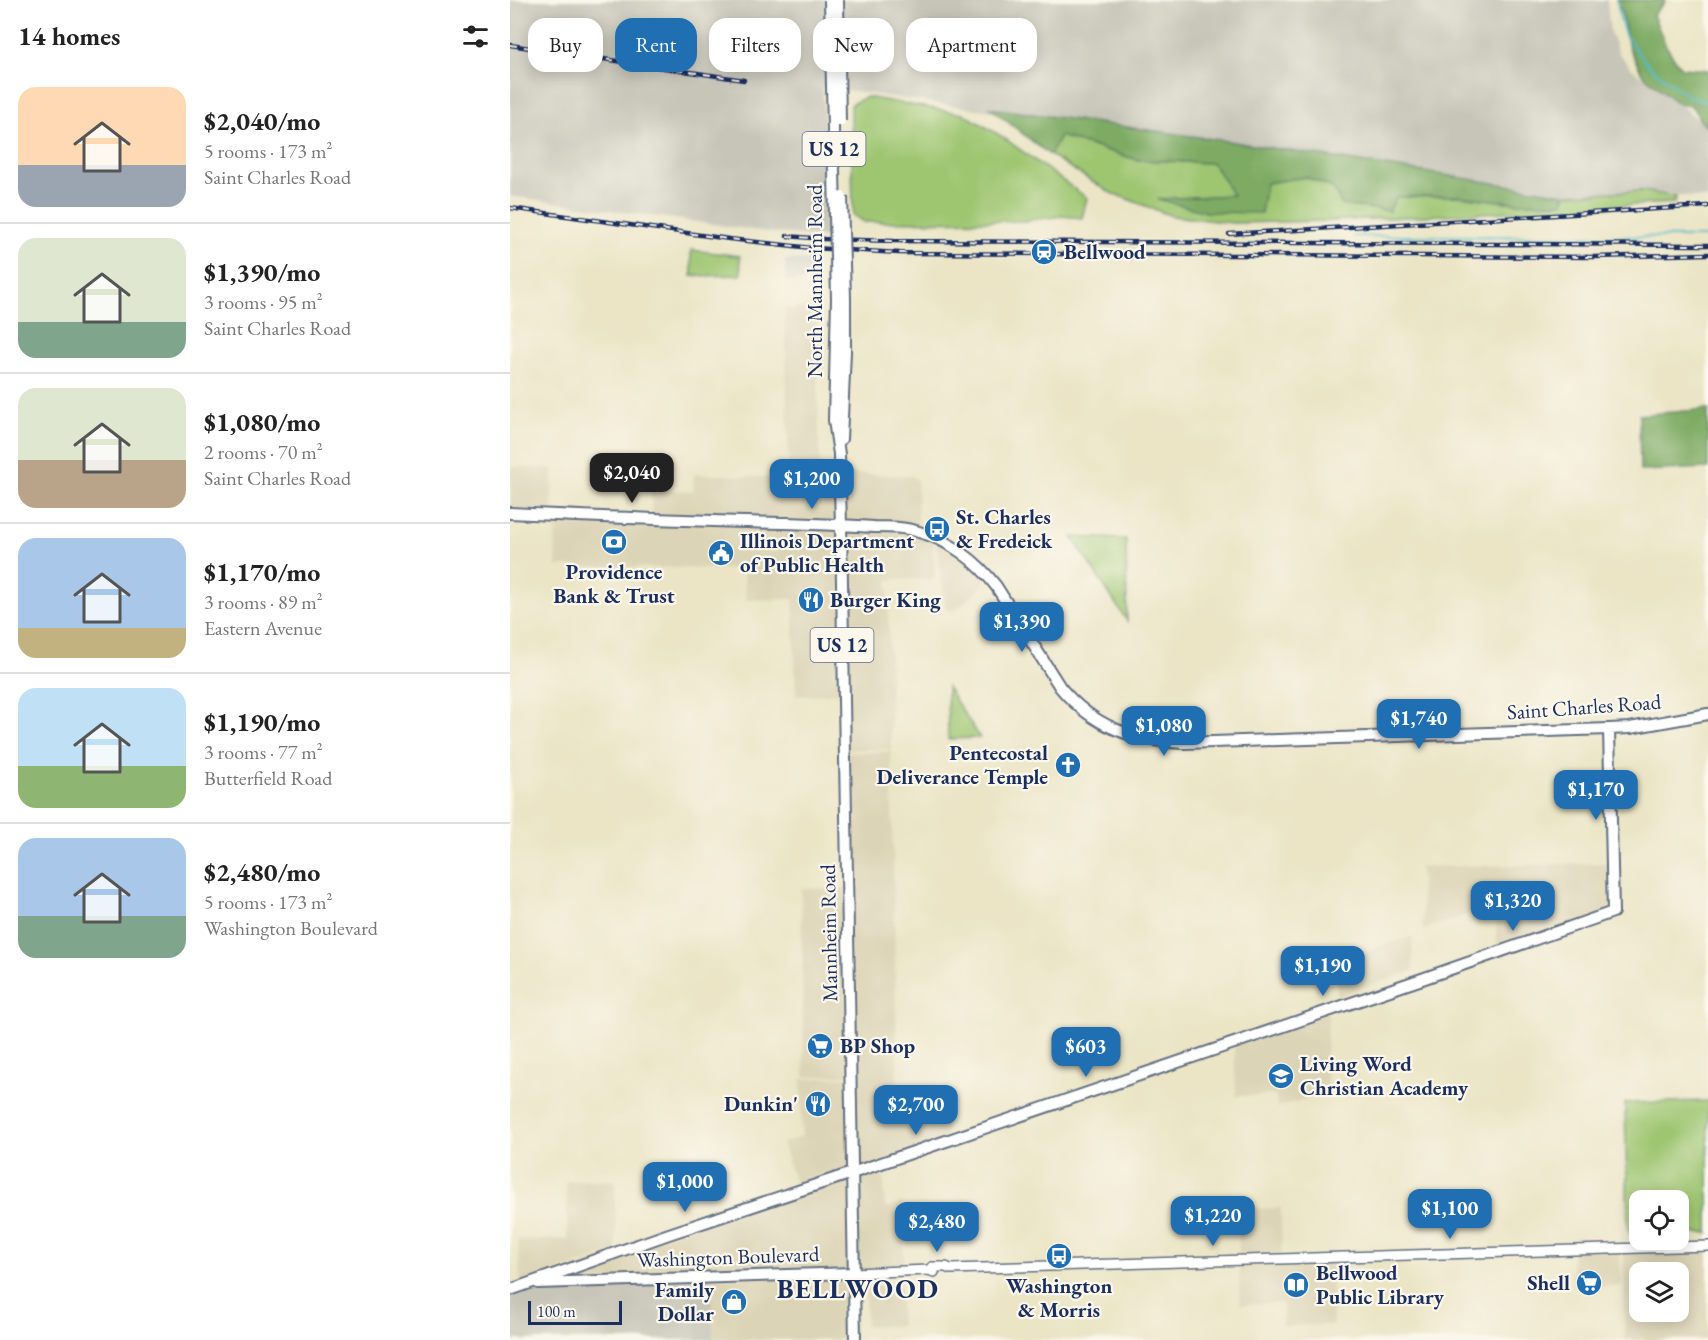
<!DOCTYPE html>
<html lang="en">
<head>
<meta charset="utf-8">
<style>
	:root { --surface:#fff; --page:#f2f2f2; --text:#222; --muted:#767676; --line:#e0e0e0; --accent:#1f6fb2 }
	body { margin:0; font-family:"EB Garamond",serif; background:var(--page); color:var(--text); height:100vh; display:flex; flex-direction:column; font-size:22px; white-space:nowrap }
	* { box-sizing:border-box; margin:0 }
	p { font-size:20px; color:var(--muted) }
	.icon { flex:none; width:33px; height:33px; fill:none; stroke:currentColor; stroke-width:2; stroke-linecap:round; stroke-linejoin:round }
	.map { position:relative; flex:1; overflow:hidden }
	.panel { display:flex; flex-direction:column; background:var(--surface); width:510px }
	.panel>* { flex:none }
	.top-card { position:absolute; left:18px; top:18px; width:570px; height:54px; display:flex; gap:12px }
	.controls { position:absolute; left:1119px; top:1190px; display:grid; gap:12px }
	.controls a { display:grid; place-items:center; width:60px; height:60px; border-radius:12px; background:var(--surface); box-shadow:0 3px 15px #0003; font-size:30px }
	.scale { position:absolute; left:18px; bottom:15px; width:94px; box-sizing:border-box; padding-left:6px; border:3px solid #1b2f5e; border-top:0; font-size:16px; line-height:21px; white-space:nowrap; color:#1b2f5e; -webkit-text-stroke:4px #fbf7ec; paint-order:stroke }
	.price { position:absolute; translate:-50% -51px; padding:0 14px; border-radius:12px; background:var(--accent); color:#fff; font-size:20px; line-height:39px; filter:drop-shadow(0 2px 3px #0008) }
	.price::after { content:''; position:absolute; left:50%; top:36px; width:18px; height:14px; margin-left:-9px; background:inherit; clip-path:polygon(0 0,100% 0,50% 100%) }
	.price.on { background:#222; color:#fff }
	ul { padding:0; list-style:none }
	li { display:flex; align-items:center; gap:18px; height:150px; padding:0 18px }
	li+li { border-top:2px solid var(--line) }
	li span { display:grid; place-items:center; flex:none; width:168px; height:120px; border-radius:18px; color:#555 }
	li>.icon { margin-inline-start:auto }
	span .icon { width:72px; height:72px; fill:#fffc; stroke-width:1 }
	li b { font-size:26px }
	h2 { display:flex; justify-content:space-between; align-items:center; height:72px; padding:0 18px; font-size:26px }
	.tag { padding:0 21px; border-radius:18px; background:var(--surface); box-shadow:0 3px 15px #0003; font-size:21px; line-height:54px }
	.tag.on { background:var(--accent); color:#fff }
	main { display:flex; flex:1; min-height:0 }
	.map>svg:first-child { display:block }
	.built { fill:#dcd4b6; fill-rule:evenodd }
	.industrial { fill:#c6c5b8 }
	.green { fill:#9ec671; stroke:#5c7a68; stroke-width:1.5 }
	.forest { fill:#7eab63; stroke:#4c6d60; stroke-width:1.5 }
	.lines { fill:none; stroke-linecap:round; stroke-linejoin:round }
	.stream { stroke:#4fbcca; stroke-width:2 }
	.minor-casing { stroke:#646f82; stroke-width:12 }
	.major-casing { stroke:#646f82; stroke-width:14 }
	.minor { stroke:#fff; stroke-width:9 }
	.major { stroke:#fff; stroke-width:10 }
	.rail-casing { stroke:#1b2f5e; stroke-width:4.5 }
	.rail { stroke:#fbf7ec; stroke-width:2; stroke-dasharray:7; stroke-linecap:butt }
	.major-bridge-casing { stroke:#646f82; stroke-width:14; stroke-linecap:butt }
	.major-bridge { stroke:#fff; stroke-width:10 }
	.labels { text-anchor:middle; stroke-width:4.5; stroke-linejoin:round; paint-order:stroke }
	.shield { fill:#fbf7ec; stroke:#5e6b89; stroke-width:1.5 }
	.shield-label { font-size:20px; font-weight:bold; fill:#1b2f5e }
	.poi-label { font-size:21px; font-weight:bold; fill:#1b2f5e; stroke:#fbf7ec; text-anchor:start }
	.street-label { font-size:21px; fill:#1b2f5e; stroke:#fbf7ec }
	.district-label { font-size:27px; font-weight:bold; letter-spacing:1.5px; fill:#1b2f5e; stroke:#fbf7ec }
</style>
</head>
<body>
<main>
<section class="panel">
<h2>14 homes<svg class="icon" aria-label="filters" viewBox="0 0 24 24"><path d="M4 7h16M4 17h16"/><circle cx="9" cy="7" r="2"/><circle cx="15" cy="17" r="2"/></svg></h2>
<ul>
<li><span style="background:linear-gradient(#ffd9b3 65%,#9aa5b1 0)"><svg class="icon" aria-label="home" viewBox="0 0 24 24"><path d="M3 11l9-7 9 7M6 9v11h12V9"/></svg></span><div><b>$2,040/mo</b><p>5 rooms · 173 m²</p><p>Saint Charles Road</p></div></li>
<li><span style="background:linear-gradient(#dfe7d0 70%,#7fa58c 0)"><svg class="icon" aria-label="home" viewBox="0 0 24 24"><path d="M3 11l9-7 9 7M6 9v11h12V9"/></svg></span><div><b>$1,390/mo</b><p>3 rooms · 95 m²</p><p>Saint Charles Road</p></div></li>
<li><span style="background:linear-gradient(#dfe7d0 60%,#b9a48a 0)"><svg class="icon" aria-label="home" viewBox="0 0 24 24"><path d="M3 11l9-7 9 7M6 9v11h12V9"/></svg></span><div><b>$1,080/mo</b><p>2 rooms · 70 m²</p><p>Saint Charles Road</p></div></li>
<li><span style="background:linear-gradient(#a9c7e8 75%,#c2b280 0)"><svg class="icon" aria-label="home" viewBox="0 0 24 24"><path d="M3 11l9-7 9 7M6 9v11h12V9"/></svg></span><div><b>$1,170/mo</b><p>3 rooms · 89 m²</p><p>Eastern Avenue</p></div></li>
<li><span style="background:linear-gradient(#bfe0f5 65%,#8fb573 0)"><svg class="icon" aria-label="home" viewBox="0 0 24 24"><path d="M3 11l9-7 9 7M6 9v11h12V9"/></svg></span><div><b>$1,190/mo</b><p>3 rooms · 77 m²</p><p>Butterfield Road</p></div></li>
<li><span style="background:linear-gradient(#a9c7e8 65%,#7fa58c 0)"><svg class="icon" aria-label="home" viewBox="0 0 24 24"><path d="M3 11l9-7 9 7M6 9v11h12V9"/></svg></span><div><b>$2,480/mo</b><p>5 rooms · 173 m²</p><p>Washington Boulevard</p></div></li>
</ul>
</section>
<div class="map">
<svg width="1198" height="1340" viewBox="0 0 1198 1340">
	<rect width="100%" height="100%" fill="#fbf7ec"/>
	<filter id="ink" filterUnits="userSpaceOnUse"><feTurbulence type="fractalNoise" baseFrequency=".0167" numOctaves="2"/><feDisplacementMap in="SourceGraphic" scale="12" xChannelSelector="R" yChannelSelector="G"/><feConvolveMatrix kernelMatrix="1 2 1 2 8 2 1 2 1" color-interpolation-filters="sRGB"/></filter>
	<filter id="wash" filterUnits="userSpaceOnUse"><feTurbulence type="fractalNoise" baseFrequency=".008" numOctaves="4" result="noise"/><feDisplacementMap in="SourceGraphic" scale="24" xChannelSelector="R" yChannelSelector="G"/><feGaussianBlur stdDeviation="1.35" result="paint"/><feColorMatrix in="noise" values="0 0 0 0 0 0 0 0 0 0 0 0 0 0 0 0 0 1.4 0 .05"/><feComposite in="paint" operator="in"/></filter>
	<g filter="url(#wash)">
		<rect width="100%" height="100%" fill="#ebe5c6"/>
		<path class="built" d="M275,308H306L310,479L329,480L330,523L142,518L141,490L183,491L184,474L279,478Z
			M0,467L43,468L42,504L45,514L0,513Z
			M332,473L401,476L407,479L408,529L333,523Z
			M45,516L330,526L332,693L286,696L283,599L235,600L234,569L46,566Z
			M333,526L361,527L423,538L425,579L378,580L381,749L335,750Z
			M425,539L475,575L473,585L447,609L436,610Z
			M381,751L388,1111L436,1096L437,1139L343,1172L336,753Z
			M1100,863L1102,912L987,951L986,905L913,930L910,867Z
			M337,888L339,1075L294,1077L291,889Z
			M902,936L903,971L827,996L826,962Z
			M818,1012L816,1059L817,1093L767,1107L766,1095L726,1096L724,1043Z
			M339,1077L340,1172L287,1189L272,1143L292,1136L291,1079Z
			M373,1163L375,1208L393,1202L394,1270L345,1271L343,1174Z
			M340,1174L342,1271L61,1281V1269Z
			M105,1180L106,1251L10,1284L8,1240L58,1239L56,1181Z
			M771,1208L772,1258L729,1259L728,1209Z
			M1198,1246V1340H1115L1113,1249ZM1130,1272H1168V1311H1130Z
			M1110,1248L1111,1286L1062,1287V1250Z
			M821,1259L823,1325L773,1326V1303L730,1305L729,1261Z
			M342,1274L344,1340H203L201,1278Z
			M390,1285L391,1326H356L355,1293L358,1288L360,1286Z"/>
		<path class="industrial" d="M0,0H1097L1100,32L1109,54L1123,70L1169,104L1198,128V199L1134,191L1054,194L313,87L317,237L265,233L0,196Z
			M275,260H305V280L276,281Z
			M201,1278L203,1340H0V1291L19,1284Z"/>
		<path class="green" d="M356,97L454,114L491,136L577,198L572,218L552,216L514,221L354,222L343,215L341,104Z
			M550,136L628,160L703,163L724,195L651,199L697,212L756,183L796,177L879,211L886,197L949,196L1007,203H1054L1055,194L1134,191L1166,197L1165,203L820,221L723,223L662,216L599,192L540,155Z
			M181,250L230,256L231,275L182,276Z
			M562,537L616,539L617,621Z
			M437,687L470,738L438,739Z
			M1198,1101V1233H1169L1168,1200H1130L1129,1233L1121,1234L1118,1230L1115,1103Z"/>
		<path class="forest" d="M1106,0H1154L1155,1L1143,15L1156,46L1171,68L1198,70V128L1192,123L1182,106L1169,104L1133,75L1119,48L1111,10Z
			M480,108L717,141L1054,194V203H1007L949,196L887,197L879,211L832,205L823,188L796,177L756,183L751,213L697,212L648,199L723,195L703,163L628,160L550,136L540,155Z
			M1198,409V468L1130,471L1129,415Z"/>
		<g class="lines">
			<path class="stream" d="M1107,0L1110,19L1116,37L1140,67L1178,96L1198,103
				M843,236L1198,237"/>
		</g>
	</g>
	<g filter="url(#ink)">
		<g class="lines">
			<g class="minor-casing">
				<path id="minor" d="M419,1270L422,1267H436L440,1269L1198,1246
					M343,1273L419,1270L424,1272"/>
			</g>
			<g class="major-casing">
				<path id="major" d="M327,299L324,420L329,454L331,525L345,1340
					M331,439L335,352V298
					M0,513C91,517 182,521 273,523C303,524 334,525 364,527C379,527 395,527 409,532C439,540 467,561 486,586L550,687C583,727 624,741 674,743L1099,729L1120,728L1198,714
					M28,1283L343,1273
					M0,1290L156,1235L342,1173L912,979L1103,912L1099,729"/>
			</g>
			<use href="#minor" class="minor"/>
			<use href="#major" class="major"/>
			<g class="rail-casing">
				<path id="rail" d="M0,45L234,80
					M0,208L219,239L302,248L390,253L1084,257L1198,254
					M719,234L1198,206
					M277,236L314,239L384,241L1198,245"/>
			</g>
			<use href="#rail" class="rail"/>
			<g class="major-bridge-casing">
				<path id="major-bridge" d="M320,0L327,299
					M328,0L330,121
					M332,197L335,298"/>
			</g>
			<use href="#major-bridge" class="major-bridge"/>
		</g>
	</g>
	<defs>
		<g id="station-disc" transform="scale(1.35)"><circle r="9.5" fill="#1f6fb2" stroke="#fbf7ec"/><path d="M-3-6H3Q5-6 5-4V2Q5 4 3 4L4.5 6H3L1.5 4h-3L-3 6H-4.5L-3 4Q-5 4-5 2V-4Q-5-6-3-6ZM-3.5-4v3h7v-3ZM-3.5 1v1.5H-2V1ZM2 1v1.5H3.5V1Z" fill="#fff"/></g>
		<g id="bus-disc" transform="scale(1.35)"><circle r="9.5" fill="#1f6fb2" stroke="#fbf7ec"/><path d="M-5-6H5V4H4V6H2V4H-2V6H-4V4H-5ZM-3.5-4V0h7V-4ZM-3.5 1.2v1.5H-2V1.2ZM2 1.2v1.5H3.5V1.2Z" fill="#fff"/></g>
		<g id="bank-disc" transform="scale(1.35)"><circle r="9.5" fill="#1f6fb2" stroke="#fbf7ec"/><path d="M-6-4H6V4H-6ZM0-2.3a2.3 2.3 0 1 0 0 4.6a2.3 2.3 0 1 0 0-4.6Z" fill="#fff"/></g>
		<g id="civic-disc" transform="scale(1.35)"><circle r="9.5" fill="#1f6fb2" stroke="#fbf7ec"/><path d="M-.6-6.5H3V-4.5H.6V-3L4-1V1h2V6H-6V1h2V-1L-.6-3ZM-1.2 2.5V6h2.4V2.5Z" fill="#fff"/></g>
		<g id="restaurant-disc" transform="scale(1.35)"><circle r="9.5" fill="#1f6fb2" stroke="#fbf7ec"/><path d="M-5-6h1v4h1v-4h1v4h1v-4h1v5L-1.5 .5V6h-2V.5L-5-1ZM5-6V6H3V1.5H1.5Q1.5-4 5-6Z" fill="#fff"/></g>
		<g id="church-disc" transform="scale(1.35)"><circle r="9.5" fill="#1f6fb2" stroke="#fbf7ec"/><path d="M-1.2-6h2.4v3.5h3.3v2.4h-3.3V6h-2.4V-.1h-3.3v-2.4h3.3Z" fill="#fff"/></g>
		<g id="supermarket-disc" transform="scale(1.35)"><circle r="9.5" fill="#1f6fb2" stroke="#fbf7ec"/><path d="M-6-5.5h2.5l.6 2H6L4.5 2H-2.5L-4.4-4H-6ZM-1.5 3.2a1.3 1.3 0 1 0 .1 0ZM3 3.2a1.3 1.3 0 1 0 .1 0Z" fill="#fff"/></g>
		<g id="school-disc" transform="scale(1.35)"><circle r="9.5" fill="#1f6fb2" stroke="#fbf7ec"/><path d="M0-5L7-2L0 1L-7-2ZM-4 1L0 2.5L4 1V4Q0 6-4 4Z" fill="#fff"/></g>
		<g id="library-disc" transform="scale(1.35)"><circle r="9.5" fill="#1f6fb2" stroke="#fbf7ec"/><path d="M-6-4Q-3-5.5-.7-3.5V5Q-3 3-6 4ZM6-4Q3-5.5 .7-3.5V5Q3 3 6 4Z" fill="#fff"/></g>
		<g id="shop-disc" transform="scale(1.35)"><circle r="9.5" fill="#1f6fb2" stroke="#fbf7ec"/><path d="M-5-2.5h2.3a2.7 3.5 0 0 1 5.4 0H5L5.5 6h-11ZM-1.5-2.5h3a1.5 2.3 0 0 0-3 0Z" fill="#fff"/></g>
	</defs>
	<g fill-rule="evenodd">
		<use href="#station-disc" x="534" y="252"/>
		<use href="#bus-disc" x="427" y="529"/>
		<use href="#bank-disc" x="104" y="542"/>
		<use href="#civic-disc" x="211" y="553"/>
		<use href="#restaurant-disc" x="301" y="600"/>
		<use href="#church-disc" x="558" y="765"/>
		<use href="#supermarket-disc" x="310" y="1046"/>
		<use href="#school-disc" x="771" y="1076"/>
		<use href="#restaurant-disc" x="308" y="1104"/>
		<use href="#bus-disc" x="549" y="1256"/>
		<use href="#supermarket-disc" x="1079" y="1283"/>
		<use href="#library-disc" x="786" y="1285"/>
		<use href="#shop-disc" x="224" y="1302"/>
	</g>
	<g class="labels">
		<g class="shield">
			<rect x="292.5" y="132" width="63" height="34" rx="4.5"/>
			<rect x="300.5" y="628" width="63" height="34" rx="4.5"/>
		</g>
		<g class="shield-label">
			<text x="324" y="156">US 12</text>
			<text x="332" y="652">US 12</text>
		</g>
		<g class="poi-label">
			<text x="554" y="259">Bellwood</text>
			<text x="446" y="524">St. Charles<tspan x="446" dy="24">&amp; Fredeick</tspan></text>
			<text x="230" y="548">Illinois Department<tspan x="230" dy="24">of Public Health</tspan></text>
			<text x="104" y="579" text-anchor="middle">Providence<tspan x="104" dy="24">Bank &amp; Trust</tspan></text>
			<text x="320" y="607">Burger King</text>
			<text x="538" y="760" text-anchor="end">Pentecostal<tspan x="538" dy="24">Deliverance Temple</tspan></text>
			<text x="330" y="1053">BP Shop</text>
			<text x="790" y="1071">Living Word<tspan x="790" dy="24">Christian Academy</tspan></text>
			<text x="288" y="1111" text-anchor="end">Dunkin'</text>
			<text x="806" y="1280">Bellwood<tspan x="806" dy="24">Public Library</tspan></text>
			<text x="1060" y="1290" text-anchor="end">Shell</text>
			<text x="549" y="1293" text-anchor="middle">Washington<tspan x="549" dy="24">&amp; Morris</tspan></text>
			<text x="204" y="1297" text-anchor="end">Family<tspan x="204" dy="24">Dollar</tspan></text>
		</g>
		<g class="street-label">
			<text transform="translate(305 281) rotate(-90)" y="7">North Mannheim Road</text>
			<text transform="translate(1074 707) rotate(-4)" y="7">Saint Charles Road</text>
			<text transform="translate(319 933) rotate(-91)" y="7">Mannheim Road</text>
			<text transform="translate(218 1257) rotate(-2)" y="7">Washington Boulevard</text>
		</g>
		<g class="district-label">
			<text x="348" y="1298">BELLWOOD</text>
		</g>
	</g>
</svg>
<div class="controls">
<a><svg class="icon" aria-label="locate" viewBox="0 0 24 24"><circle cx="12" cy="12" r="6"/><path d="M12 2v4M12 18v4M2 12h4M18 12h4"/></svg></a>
<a><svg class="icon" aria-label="layers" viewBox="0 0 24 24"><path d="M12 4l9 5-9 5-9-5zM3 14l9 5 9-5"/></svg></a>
</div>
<div class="scale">100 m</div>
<b class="price on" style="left:122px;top:504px">$2,040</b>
<b class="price" style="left:302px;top:510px">$1,200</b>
<b class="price" style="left:512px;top:653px">$1,390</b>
<b class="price" style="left:909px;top:750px">$1,740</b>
<b class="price" style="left:654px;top:757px">$1,080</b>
<b class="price" style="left:1086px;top:821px">$1,170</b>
<b class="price" style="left:1003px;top:932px">$1,320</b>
<b class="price" style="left:813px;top:997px">$1,190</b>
<b class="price" style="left:576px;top:1078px">$603</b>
<b class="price" style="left:406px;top:1136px">$2,700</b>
<b class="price" style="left:175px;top:1213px">$1,000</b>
<b class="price" style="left:940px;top:1240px">$1,100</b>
<b class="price" style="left:703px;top:1247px">$1,220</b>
<b class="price" style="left:427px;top:1253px">$2,480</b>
<div class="top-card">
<a class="tag">Buy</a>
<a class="tag on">Rent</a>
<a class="tag">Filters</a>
<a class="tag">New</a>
<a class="tag">Apartment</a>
</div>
</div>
</main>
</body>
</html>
